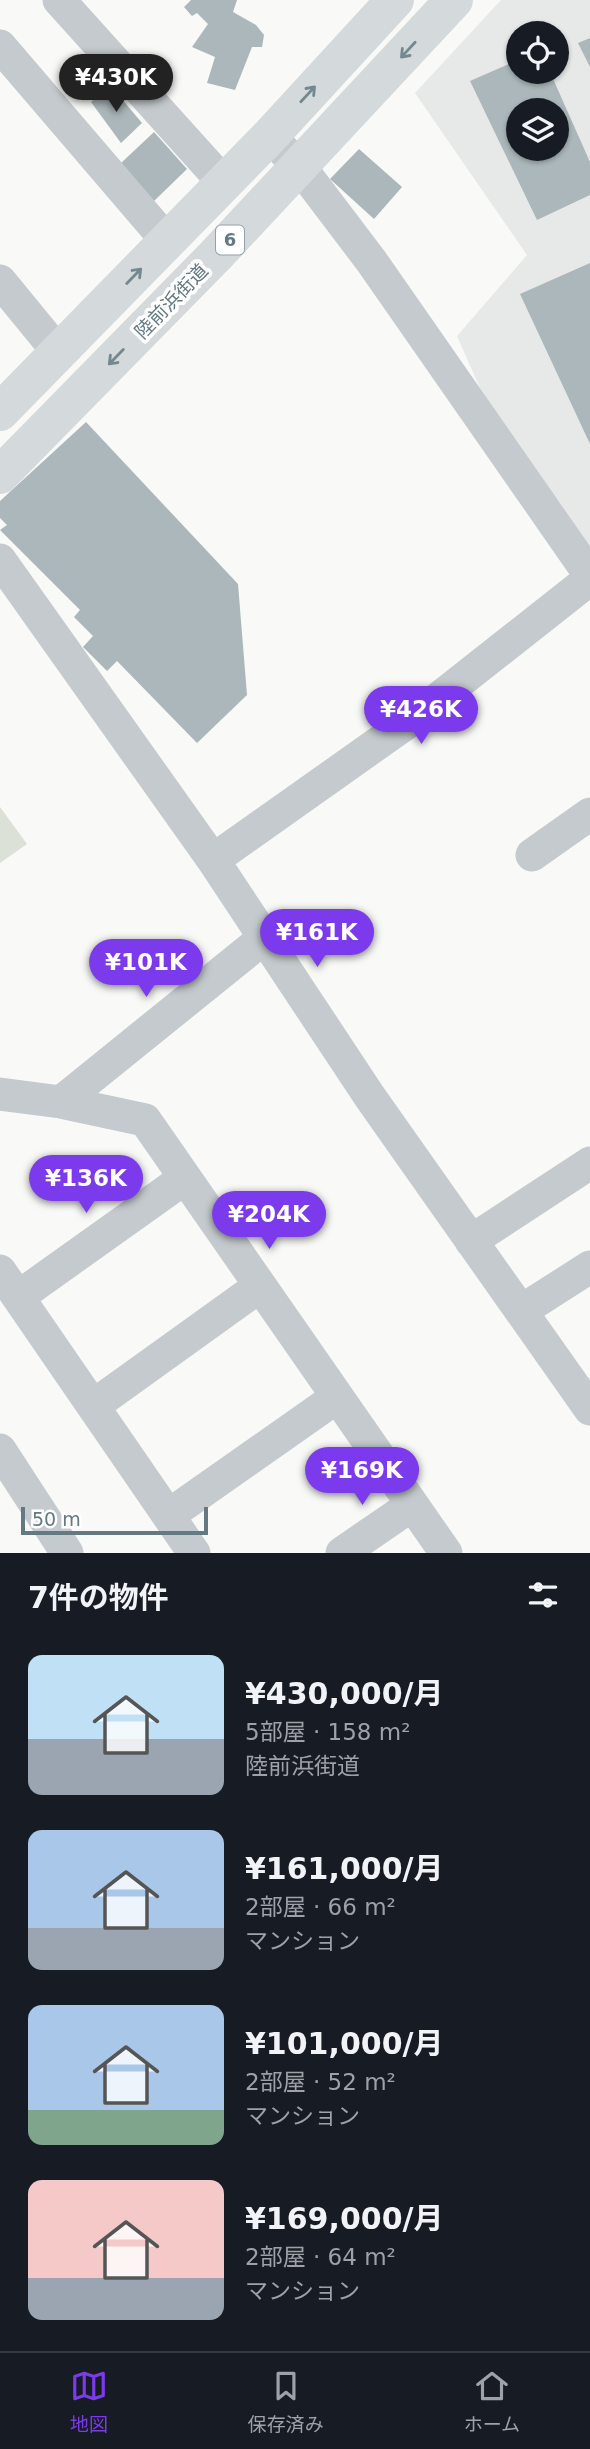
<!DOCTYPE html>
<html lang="ja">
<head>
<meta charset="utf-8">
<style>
	:root { --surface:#171b24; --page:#242831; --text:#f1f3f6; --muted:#9ea1a6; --line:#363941; --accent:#7c3aed }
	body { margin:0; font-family:"DejaVu Sans","Noto Sans JP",sans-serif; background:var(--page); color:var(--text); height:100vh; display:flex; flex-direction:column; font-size:26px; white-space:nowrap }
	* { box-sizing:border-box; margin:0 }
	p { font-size:23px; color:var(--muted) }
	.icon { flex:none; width:38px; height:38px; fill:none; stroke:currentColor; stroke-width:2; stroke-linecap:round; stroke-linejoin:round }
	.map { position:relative; height:1553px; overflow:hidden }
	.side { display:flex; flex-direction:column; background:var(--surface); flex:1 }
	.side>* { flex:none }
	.fabs { position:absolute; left:506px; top:21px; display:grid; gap:14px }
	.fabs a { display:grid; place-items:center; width:63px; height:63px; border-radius:50%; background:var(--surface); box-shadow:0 2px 5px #0004; font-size:35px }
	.scale { position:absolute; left:21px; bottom:18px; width:187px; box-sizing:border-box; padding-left:7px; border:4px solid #637a83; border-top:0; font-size:19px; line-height:24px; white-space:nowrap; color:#637a83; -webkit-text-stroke:5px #fff; paint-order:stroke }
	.price { position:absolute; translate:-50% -60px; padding:0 16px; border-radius:24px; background:var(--accent); color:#fff; font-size:23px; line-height:46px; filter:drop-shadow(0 2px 4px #0008) }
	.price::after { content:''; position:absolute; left:50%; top:42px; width:21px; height:16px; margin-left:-10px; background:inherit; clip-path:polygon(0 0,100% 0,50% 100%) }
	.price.active { background:#222; color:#fff }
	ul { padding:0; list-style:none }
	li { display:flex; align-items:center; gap:21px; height:175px; padding:0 28px }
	li span { display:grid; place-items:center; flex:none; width:196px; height:140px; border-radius:14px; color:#555 }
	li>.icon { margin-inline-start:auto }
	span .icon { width:84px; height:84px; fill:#fffc; stroke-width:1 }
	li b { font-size:30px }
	h2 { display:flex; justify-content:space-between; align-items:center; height:84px; padding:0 28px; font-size:30px }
	.dock { display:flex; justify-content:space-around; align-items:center; height:98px; border-top:2px solid var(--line); background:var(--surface); font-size:19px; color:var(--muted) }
	.dock a { display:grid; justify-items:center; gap:4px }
	.dock .active { color:var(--accent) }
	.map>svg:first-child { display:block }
	.built { fill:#e7e9e8; fill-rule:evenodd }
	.green { fill:#dce1d7 }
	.building { fill:#abb7ba; fill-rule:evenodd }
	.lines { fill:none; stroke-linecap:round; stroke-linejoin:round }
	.minor { stroke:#c4cacd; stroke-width:33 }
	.highway { stroke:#d4d9dc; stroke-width:38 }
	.oneway { stroke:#748890 }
	.labels { text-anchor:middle; stroke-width:7; stroke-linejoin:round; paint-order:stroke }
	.shield { fill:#fff; stroke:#92a2a8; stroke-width:2 }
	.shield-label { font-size:18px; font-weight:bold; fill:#637a83 }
	.street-label { font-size:19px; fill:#637a83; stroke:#fff }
</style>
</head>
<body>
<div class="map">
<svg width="590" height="1553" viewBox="0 0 590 1553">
	<rect width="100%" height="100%" fill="#f9f9f7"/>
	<path class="built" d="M501,0H590V549L559,501L524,461L487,404L457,336L527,255L415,93ZM518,33H556V72H518ZM518,110H556V149H518Z"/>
	<path class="green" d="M0,807L27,844L0,863Z"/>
	<path class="building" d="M191,0H237L233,12L256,25L264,35L262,47H252L235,90L207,83L215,57L192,47L208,24L197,13L192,16L184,7Z
		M590,38V67L578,43Z
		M518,60V72H550L590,162V195L537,220L470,81ZM518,110H556V149H518Z
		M110,85L142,123L121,143L91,102Z
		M154,132L187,169L153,202L120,164Z
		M359,149L402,187L374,219L330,179Z
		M590,263V444L520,294Z
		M86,422L238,584L247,695L197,743L117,661L107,671L83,647L93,636L74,617L80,610L0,530L7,525L0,518V501Z"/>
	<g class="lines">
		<path class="minor" d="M59,0L224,183
			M0,46L168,242
			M282,149L300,167L372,262L590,575
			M0,281L59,353
			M0,560L213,860L370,1097L590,1409
			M532,855L590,814
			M213,860L415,717L590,579
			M0,1094L61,1102L145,1120L446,1553
			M61,1102L264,938
			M471,1241L590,1163
			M0,1271L194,1553
			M18,1297L185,1178
			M521,1311L590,1267
			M93,1406L260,1286
			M0,1450L67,1553
			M169,1515L337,1397
			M342,1553L412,1505"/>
		<path class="highway" d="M0,412L269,137L395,0
			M0,475L216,255L454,0"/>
	</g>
	<defs><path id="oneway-shaft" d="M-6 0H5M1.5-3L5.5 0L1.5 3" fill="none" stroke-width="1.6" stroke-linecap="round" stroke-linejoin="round" transform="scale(1.75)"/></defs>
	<g class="oneway">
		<use href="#oneway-shaft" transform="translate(408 50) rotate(133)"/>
		<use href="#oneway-shaft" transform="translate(308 94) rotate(-47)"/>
		<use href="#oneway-shaft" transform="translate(134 276) rotate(-46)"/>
		<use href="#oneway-shaft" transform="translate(116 357) rotate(134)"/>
	</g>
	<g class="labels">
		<rect class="shield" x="216" y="225.5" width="28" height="29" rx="5"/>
		<g class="shield-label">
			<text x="230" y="246">6</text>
		</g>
		<g class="street-label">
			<text transform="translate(171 301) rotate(-46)" y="7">陸前浜街道</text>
		</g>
	</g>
</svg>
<div class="fabs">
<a><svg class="icon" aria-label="locate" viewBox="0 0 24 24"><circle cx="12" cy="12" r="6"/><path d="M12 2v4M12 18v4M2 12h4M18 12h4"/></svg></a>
<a><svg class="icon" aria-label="layers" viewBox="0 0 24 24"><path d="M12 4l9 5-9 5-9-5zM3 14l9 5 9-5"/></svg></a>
</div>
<div class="scale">50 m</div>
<b class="price active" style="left:116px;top:114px">¥430K</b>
<b class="price" style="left:421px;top:746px">¥426K</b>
<b class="price" style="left:317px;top:969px">¥161K</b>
<b class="price" style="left:146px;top:999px">¥101K</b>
<b class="price" style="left:86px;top:1215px">¥136K</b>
<b class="price" style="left:269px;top:1251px">¥204K</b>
<b class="price" style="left:362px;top:1507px">¥169K</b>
</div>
<section class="side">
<h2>7件の物件<svg class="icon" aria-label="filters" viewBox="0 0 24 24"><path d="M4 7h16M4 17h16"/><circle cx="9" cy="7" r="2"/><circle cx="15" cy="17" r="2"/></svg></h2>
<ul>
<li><span style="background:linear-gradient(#bfe0f5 60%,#9aa5b1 0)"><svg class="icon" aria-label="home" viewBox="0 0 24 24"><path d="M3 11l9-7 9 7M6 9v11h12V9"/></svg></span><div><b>¥430,000/月</b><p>5部屋 · 158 m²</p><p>陸前浜街道</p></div></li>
<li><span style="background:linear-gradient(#a9c7e8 70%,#9aa5b1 0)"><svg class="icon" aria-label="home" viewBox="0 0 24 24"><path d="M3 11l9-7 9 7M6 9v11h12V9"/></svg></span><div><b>¥161,000/月</b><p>2部屋 · 66 m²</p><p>マンション</p></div></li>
<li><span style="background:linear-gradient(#a9c7e8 75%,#7fa58c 0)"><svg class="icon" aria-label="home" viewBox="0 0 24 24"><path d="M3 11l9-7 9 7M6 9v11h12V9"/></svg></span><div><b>¥101,000/月</b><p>2部屋 · 52 m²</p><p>マンション</p></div></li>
<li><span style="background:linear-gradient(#f6c9c9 70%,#9aa5b1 0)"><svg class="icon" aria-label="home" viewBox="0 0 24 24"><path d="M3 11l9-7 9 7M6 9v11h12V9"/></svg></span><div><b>¥169,000/月</b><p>2部屋 · 64 m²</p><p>マンション</p></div></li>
</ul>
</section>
<nav class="dock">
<a class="active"><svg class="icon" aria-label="map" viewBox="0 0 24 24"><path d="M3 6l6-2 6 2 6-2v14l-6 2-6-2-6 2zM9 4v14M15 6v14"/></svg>地図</a>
<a><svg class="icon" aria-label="saved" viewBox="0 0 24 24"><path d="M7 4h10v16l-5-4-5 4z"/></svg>保存済み</a>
<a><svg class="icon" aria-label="home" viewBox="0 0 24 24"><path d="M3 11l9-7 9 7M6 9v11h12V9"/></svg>ホーム</a>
</nav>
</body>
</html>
